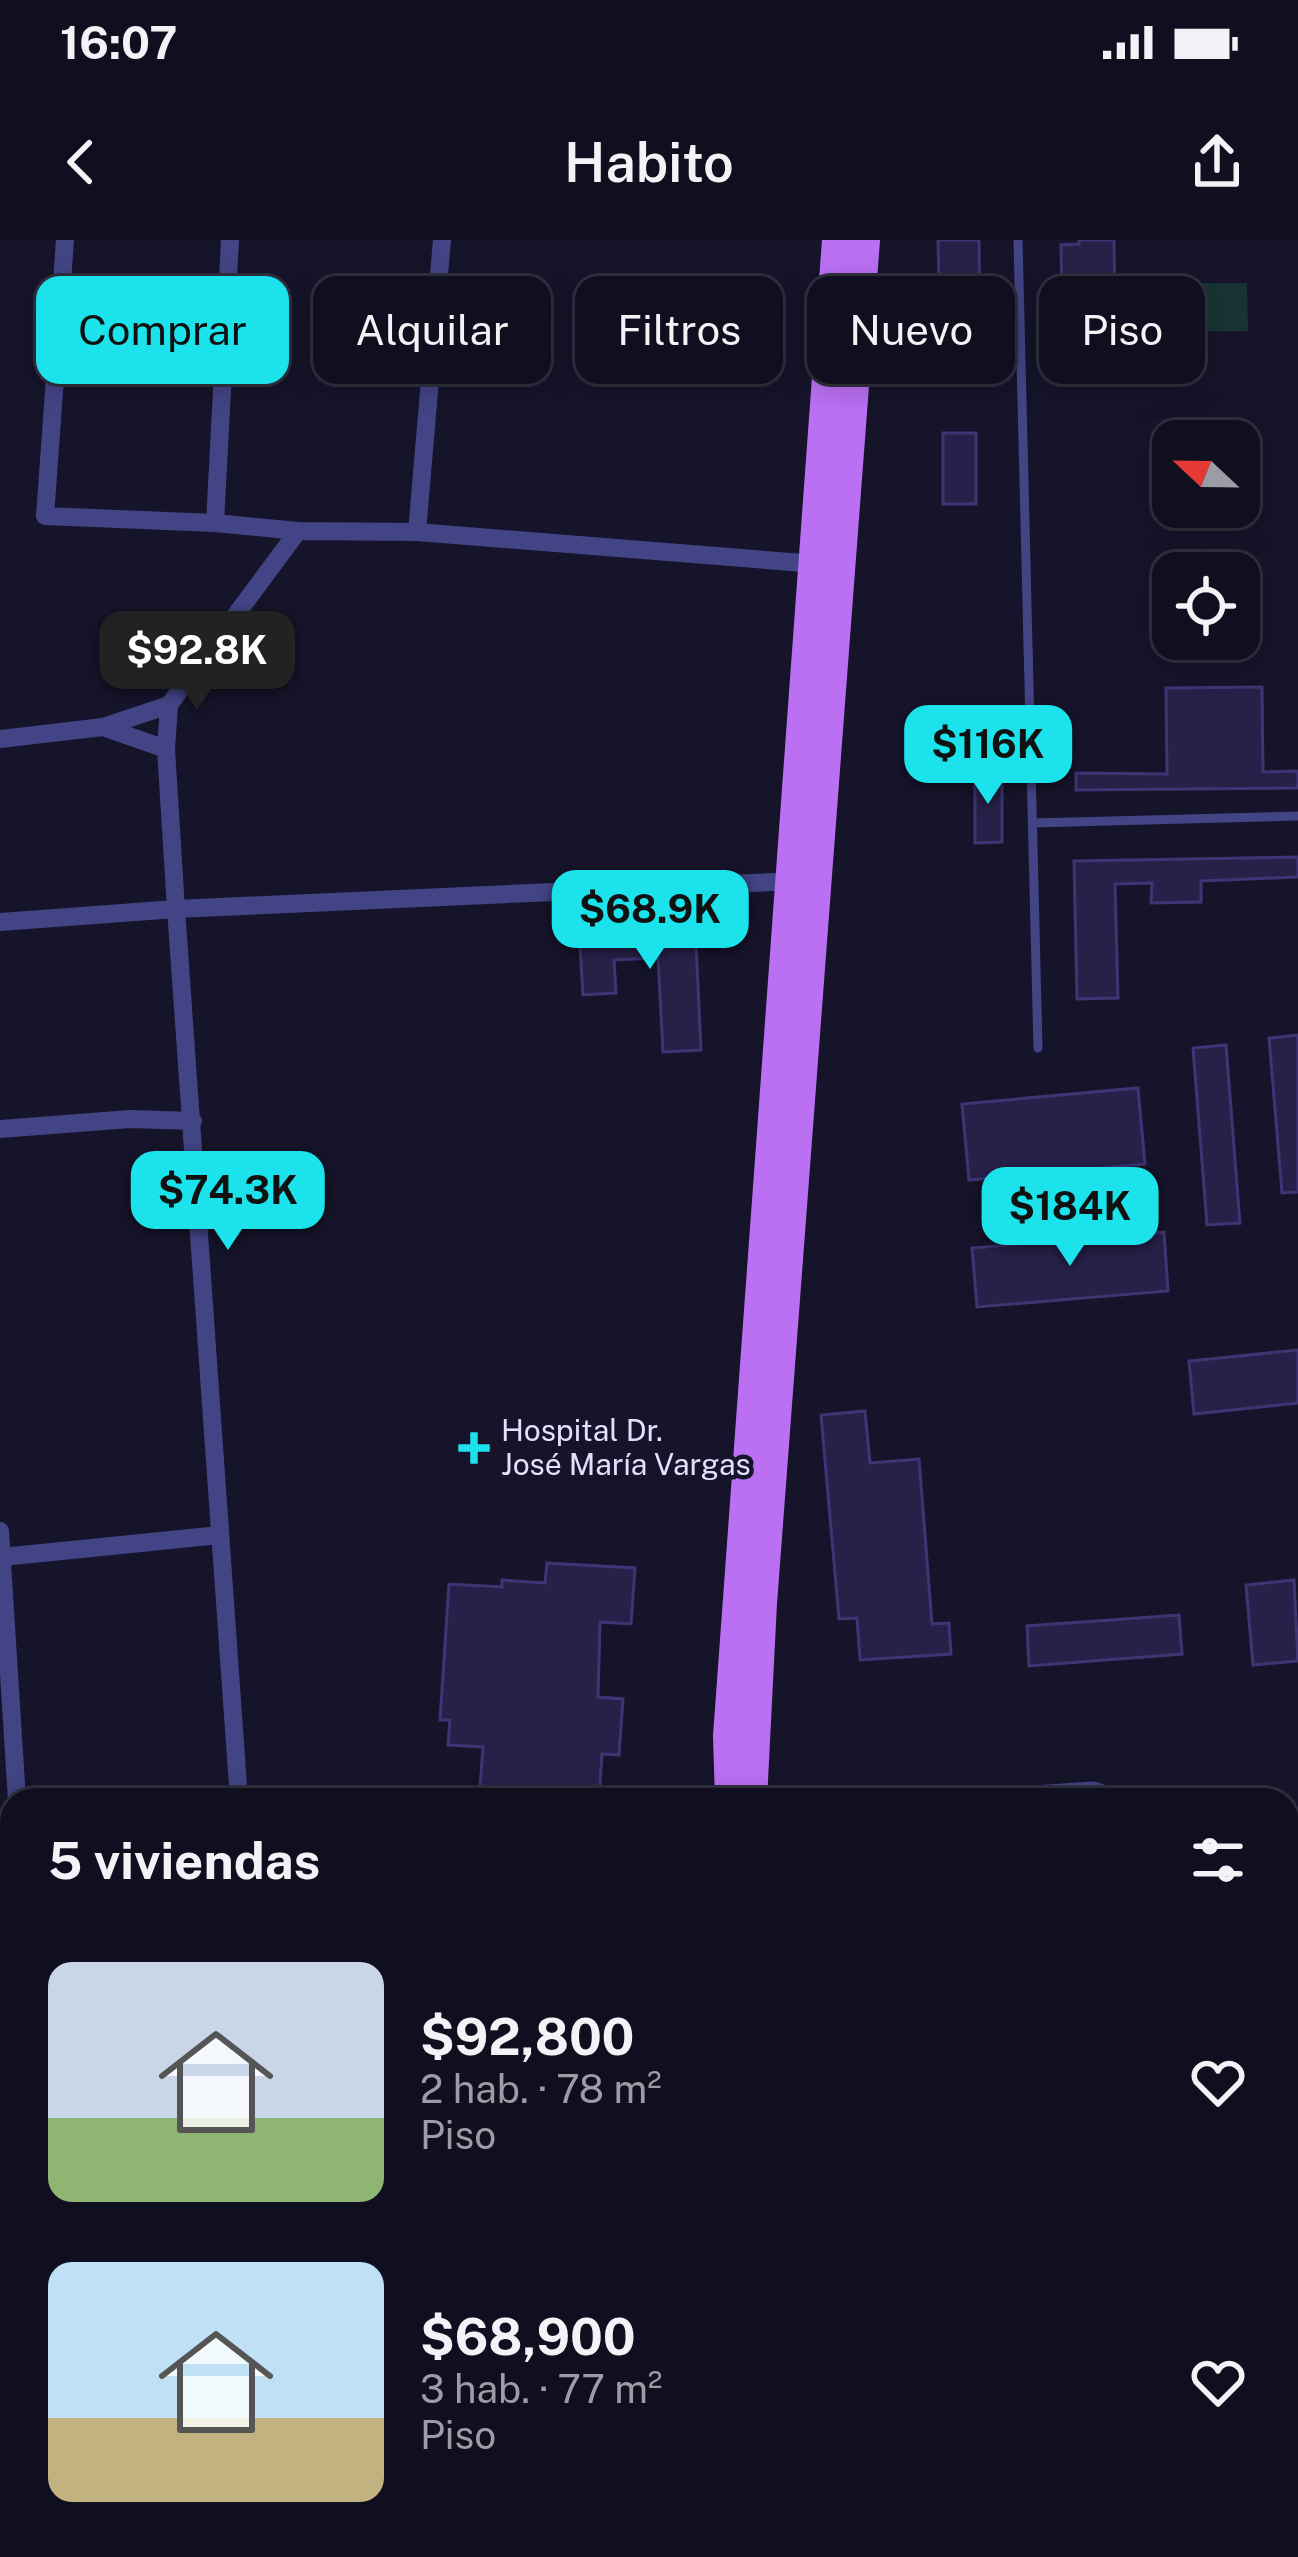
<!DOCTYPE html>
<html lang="es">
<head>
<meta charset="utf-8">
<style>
	:root { --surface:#100f20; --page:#191829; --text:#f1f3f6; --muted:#9c9ca5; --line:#302f3e; --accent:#1ce2ec }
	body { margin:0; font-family:"Public Sans",sans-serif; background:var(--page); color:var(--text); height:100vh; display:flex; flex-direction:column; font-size:45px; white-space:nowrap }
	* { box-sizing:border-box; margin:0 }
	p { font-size:39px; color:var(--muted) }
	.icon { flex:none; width:66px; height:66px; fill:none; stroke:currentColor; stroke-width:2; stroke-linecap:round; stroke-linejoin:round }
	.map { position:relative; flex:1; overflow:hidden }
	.sheet { position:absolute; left:0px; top:1548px; width:1299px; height:771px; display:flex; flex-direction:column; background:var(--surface); border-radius:36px 36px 0 0; box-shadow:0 6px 30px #0003,0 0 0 3px var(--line) }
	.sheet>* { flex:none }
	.top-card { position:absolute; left:36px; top:36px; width:1227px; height:108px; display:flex; gap:24px }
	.needle { width:78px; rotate:292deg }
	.controls { position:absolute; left:1152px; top:180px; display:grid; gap:24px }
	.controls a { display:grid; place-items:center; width:108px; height:108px; border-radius:24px; background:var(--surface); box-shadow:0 6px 30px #0003,0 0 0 3px var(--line); font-size:60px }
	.price { position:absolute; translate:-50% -102px; padding:0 27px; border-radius:24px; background:var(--accent); color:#111; font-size:39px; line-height:78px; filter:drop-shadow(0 3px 6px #0008) }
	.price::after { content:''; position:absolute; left:50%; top:72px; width:36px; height:27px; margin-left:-18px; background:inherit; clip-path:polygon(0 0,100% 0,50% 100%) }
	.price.selected { background:#222; color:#fff }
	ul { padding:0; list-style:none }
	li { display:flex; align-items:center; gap:36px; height:300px; padding:0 48px }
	li span { display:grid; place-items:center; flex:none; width:336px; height:240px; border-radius:24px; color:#555 }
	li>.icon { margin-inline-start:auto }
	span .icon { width:144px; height:144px; fill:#fffc; stroke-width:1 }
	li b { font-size:51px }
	h2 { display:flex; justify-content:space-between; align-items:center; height:144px; padding:0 48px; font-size:51px }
	.chip { padding:0 42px; border-radius:24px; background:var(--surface); box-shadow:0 6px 30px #0003,0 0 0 3px var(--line); font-size:42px; line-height:108px }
	.chip.selected { background:var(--accent); color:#111 }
	.status { display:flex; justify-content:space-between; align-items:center; height:84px; padding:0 60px; background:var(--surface); direction:ltr }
	.status svg { height:33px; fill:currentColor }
	header { display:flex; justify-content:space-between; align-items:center; height:156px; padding:0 48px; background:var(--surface); font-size:54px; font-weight:600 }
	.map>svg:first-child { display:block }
	.green { fill:#173432 }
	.building { fill:#27214a; stroke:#3e3574; stroke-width:3 }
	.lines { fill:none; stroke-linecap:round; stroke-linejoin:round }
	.path { stroke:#3cb4a7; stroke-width:4.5; stroke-dasharray:6 9; stroke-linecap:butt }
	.service { stroke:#434485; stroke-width:9 }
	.minor { stroke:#434485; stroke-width:18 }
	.primary { stroke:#bb70f3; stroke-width:30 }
	.poi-dot { fill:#1ce2ec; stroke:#16142a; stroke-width:4.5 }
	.labels { text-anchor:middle; stroke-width:9; stroke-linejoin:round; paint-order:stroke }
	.poi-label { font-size:30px; fill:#e2e0fc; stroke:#16142a; text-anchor:start }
</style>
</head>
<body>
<div class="status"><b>16:07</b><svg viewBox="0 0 49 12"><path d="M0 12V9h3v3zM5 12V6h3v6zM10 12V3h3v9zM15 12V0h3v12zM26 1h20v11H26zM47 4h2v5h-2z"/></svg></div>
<header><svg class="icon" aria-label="back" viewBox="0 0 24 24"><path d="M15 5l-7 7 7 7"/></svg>Habito<svg class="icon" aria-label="share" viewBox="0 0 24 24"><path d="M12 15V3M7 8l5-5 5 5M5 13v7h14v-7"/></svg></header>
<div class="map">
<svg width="1298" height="2317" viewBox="0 0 1298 2317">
	<rect width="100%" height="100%" fill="#16142a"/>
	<path class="green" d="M1160,43H1247L1248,91L1161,92Z
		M0,2004L12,2015V2159L0,2171Z
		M329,2307H622L623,2317H330Z"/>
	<path class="building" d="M938,0H979L980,91L940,92Z
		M1079,0H1114L1116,111L1063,112L1061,5L1079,4Z
		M943,193H976V264H943Z
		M1262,447L1263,532L1298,531V548L1076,550V533L1167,534L1166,448Z
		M975,531H1002V602L975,603Z
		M1298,617V637L1201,641V662L1151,663L1152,643L1115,644L1118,758L1077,759L1074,621Z
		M695,682L701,810L663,812L658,718L614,720L616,753L583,755L579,688Z
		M1298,795V952L1282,953L1269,798Z
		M1226,805L1240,983L1207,985L1193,808Z
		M1138,848L1145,924L969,940L962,864Z
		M1164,992L1168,1051L977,1067L972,1008Z
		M1298,1110V1163L1194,1174L1189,1121Z
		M865,1171L870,1223L919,1219L932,1384L949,1383L951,1414L860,1420L857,1378L839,1379L821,1175Z
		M547,1323L635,1328L631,1384L600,1382L598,1457L623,1459L619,1515L602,1514L599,1560H479L483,1507L448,1505L450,1480H440L449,1344L502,1347V1340L545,1343Z
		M1294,1340L1298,1421L1253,1425L1246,1345Z
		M1179,1375L1182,1414L1029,1426L1027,1386Z"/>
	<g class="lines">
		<path class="path" d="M0,2084L12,2083
			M0,2143L12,2153"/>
		<path class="service" d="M1018,0L1038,808
			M1033,583L1298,576
			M880,1560L1094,1546L1107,1550L1109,1560"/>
		<path class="minor" d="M65,0L45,276L215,283L298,291L417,292L816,324
			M215,283L230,0
			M417,292L442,0
			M169,465L166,509L176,669L239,1560
			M103,487L166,509
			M0,499L103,487L169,465L298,291
			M0,682L176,669L795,641
			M0,889L130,879L193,881
			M0,1291L17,1560
			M2,1317L220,1295
			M0,1990L12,1997
			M0,2202L12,2200
			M118,2307L126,2317
			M300,2307L301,2317"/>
		<path class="primary" d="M730,1560L728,1496L837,0
			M752,1560L762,1363L865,0
			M783,2307L784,2317
			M813,2307L814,2317"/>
	</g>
	<path class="poi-dot" d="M468 1190h12v12h12v12h-12v12h-12v-12h-12v-12h12z"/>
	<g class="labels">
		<g class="poi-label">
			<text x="501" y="1201">Hospital Dr.<tspan x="501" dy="34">José María Vargas</tspan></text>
		</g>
	</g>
</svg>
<div class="controls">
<a><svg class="needle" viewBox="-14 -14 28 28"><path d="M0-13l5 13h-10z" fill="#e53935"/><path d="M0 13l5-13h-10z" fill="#9c9ca5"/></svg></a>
<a><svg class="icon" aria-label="locate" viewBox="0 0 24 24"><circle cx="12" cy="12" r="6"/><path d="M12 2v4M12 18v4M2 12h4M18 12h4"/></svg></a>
</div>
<b class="price selected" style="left:197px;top:473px">$92.8K</b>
<b class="price" style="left:988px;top:567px">$116K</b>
<b class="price" style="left:650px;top:732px">$68.9K</b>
<b class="price" style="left:228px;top:1013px">$74.3K</b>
<b class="price" style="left:1070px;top:1029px">$184K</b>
<div class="top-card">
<a class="chip selected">Comprar</a>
<a class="chip">Alquilar</a>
<a class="chip">Filtros</a>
<a class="chip">Nuevo</a>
<a class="chip">Piso</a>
</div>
<section class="sheet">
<h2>5 viviendas<svg class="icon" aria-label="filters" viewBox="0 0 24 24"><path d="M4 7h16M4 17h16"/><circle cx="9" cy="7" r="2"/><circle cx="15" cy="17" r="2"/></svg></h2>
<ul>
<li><span style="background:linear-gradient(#c9d6e8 65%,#8fb573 0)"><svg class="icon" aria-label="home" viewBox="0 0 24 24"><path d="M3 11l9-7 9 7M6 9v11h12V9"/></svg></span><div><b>$92,800</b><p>2 hab. · 78 m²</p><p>Piso</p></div><svg class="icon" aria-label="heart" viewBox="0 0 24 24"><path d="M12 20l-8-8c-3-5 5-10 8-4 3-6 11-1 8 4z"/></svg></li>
<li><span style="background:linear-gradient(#bfe0f5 65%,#c2b280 0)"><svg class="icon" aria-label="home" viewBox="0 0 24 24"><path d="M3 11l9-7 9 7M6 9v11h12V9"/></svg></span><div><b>$68,900</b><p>3 hab. · 77 m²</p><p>Piso</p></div><svg class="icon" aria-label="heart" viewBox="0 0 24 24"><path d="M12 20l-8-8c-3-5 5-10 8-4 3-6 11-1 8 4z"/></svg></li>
</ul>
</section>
</div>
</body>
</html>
